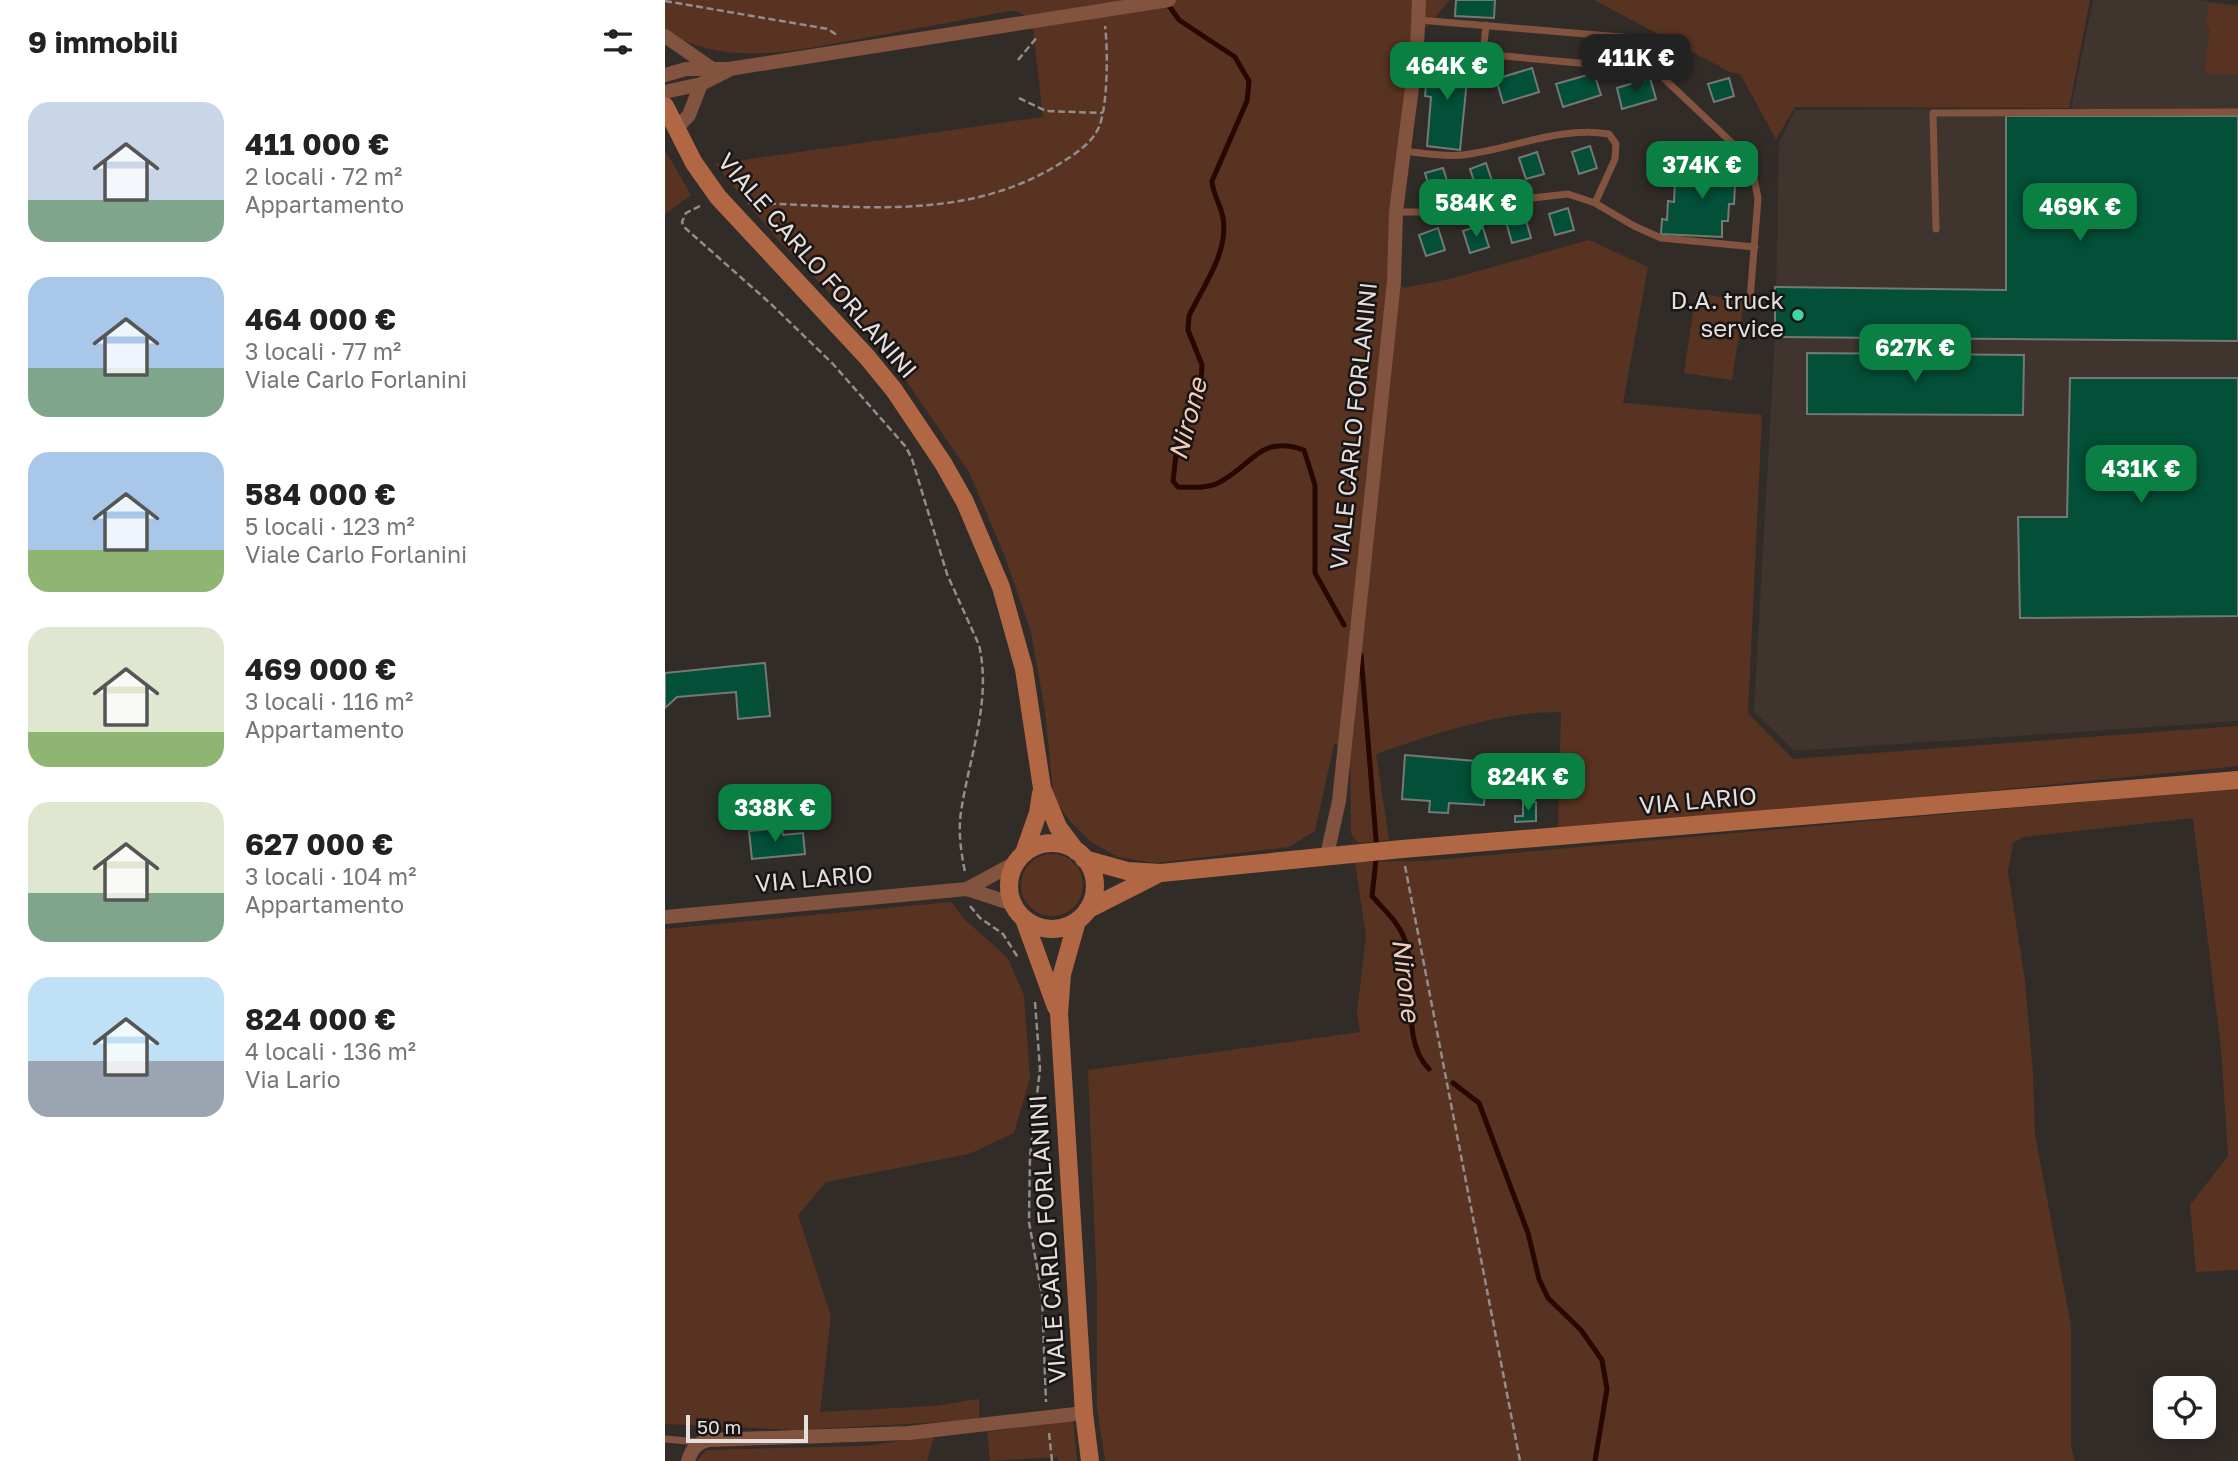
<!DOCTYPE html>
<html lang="it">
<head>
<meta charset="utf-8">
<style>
	:root { --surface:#fff; --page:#f6f6f6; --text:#222; --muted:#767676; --accent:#0b8043 }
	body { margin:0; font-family:"Golos Text",sans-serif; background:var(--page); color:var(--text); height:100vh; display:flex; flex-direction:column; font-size:26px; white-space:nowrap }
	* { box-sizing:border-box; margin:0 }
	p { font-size:23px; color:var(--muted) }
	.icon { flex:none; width:38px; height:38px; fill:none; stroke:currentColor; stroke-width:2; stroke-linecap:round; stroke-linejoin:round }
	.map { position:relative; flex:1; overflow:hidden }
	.panel { display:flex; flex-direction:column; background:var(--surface); width:665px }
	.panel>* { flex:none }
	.buttons { position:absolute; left:1488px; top:1376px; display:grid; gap:14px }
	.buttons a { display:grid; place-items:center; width:63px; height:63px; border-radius:14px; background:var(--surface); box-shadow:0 4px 18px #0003; font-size:35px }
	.scale { position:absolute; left:21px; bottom:18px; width:122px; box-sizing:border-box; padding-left:7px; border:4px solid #e5e0df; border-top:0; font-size:19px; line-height:24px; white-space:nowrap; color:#e5e0df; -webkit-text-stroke:5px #181514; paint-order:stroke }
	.price { position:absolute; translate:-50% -60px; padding:0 16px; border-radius:14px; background:var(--accent); color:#fff; font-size:23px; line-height:46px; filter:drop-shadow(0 2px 4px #0008) }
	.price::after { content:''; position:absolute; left:50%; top:42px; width:21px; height:16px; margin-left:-10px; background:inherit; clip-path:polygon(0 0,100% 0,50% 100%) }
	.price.on { background:#222; color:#fff }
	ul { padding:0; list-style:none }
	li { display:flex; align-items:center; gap:21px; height:175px; padding:0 28px }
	li span { display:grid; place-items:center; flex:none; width:196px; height:140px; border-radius:21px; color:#555 }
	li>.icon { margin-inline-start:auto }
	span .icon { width:84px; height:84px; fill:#fffc; stroke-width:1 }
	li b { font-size:30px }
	h2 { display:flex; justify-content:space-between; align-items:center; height:84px; padding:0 28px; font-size:30px }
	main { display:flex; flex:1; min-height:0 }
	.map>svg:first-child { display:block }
	.built { fill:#3f342e }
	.green { fill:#593322 }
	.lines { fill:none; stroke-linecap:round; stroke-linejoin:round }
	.stream { stroke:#270800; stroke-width:5 }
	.building { fill:#034f38; stroke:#737a76; stroke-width:2 }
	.path { stroke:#928d8b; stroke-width:2.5; stroke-dasharray:7 3.5; stroke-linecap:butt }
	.lane { stroke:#82533e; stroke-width:7 }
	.street { stroke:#82533e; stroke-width:14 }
	.secondary { stroke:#b16744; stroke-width:18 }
	.poi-dot { fill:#41d4a1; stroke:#181514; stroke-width:2.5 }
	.labels { text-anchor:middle; stroke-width:5; stroke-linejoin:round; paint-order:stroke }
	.street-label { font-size:24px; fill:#e5e0df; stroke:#181514 }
	.poi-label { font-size:24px; fill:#e5e0df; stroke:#181514; text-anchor:end }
	.water-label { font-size:26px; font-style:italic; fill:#f2cbb9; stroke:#181514 }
</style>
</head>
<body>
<main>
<section class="panel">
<h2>9 immobili<svg class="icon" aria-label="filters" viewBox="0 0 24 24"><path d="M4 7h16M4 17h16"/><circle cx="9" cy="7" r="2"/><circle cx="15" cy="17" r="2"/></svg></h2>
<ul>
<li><span style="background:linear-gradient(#c9d6e8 70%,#7fa58c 0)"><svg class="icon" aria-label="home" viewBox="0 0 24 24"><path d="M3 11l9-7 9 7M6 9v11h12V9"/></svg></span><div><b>411 000 €</b><p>2 locali · 72 m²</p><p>Appartamento</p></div></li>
<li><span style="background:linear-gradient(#a9c7e8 65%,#7fa58c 0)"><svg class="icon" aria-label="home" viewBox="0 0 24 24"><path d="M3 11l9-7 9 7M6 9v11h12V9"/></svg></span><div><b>464 000 €</b><p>3 locali · 77 m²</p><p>Viale Carlo Forlanini</p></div></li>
<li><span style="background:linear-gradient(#a9c7e8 70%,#8fb573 0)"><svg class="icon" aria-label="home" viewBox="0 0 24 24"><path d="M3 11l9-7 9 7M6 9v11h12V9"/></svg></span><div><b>584 000 €</b><p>5 locali · 123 m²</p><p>Viale Carlo Forlanini</p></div></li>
<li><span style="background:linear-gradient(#dfe7d0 75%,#8fb573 0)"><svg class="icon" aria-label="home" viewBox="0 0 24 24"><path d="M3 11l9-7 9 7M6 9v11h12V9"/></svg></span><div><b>469 000 €</b><p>3 locali · 116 m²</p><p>Appartamento</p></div></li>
<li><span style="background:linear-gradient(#dfe7d0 65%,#7fa58c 0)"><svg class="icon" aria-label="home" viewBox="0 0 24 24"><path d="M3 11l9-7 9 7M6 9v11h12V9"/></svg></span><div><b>627 000 €</b><p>3 locali · 104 m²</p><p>Appartamento</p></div></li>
<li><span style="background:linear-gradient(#bfe0f5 60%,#9aa5b1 0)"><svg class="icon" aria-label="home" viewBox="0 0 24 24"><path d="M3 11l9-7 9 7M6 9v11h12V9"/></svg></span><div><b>824 000 €</b><p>4 locali · 136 m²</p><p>Via Lario</p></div></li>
</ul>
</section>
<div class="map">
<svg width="1573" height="1461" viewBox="0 0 1573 1461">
	<rect width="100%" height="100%" fill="#322c29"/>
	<path class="built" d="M1428,0H1533L1573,5V721L1129,751L1089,711L1110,337L1114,143L1130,110L1406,109Z"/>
	<path class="green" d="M0,0H785L743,47L725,275L739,288L785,279L924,240L983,267L958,403L1097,415L1083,713L1128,759L1573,726V766L1042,819L893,828L896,712C831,712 772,733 711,754L724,840L693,843L686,833L685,745L669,744L650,831L624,847L491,863L453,857L425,841L406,822L389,800L380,711L366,632L339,554L304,472L217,346L114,241L50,164L378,117L367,20L352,11H343C298,20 254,28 210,36C141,48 63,71 0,30Z
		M929,0H1425L1404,108L1130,107L1111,139L1075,74L1065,72Z
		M1544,3L1573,7V74L1539,73L1545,30L1540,23Z
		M0,150L26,195L0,214Z
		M1031,293L1079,301L1067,380L1019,373Z
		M1573,788V1270L1531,1272L1525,1205L1563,1156L1556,1049L1528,818L1358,837L1348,843L1343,872L1360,981L1368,1074L1370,1135L1406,1325V1446L1410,1461H440L432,1407V1291L423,1070L695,1032L692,1012L701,936L690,862L759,861Z
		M356 885a31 31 0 1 1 62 0a31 31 0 1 1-62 0Z
		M286,902L300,920L342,957L359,995L365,1078L349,1133L304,1154L161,1182L133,1215L166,1316L155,1412L269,1406L314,1399V1420L131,1430L0,1424V929Z
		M408,1420L412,1461H393V1457L325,1461L322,1432Z
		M269,1436L262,1461H32L41,1450L201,1446Z"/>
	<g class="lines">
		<path class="stream" d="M502,3L514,20L570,57L584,81L582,101L547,181C548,195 556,205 558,218C564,252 538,286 524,316L523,330L537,365L536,382L512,446L508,481L513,487C525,487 539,489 551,484C588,467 592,434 639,450L650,485V573L679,625
			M696,655L712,851L707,896C720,911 736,924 741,944C754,984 734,1039 764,1069
			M788,1083L814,1103L863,1233L874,1279L883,1298L916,1330L937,1360L942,1389L930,1461"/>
	</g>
	<path class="building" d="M791,0H830L829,18L790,16Z
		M776,58L804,60L795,150L762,146L766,97L760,96L763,65L775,66Z
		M867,68L874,92L838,103L831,79Z
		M929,73L936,95L898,107L891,84Z
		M985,78L991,99L957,109L952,88Z
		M1064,78L1069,96L1049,102L1043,84Z
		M1341,116H1573V341L1110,337V287L1341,290Z
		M925,146L932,168L914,174L907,152Z
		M872,152L879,174L861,179L854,158Z
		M821,163L828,184L812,190L805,169Z
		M1016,165L1077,169L1076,186H1070L1069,204H1064L1063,221H1057V237L996,234L997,219L1002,220L1003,201L1009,202L1010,182L1015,183Z
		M778,168L785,190L767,196L760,173Z
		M903,208L909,230L890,235L884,214Z
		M860,217L866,238L847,243L841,222Z
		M817,225L824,247L805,253L798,231Z
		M773,228L780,250L761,256L754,235Z
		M1142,353L1359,355L1358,415L1142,414Z
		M1405,378H1573V616L1355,618L1353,517H1402Z
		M100,663L105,716L73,719L71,692L12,697L0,708V673Z
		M740,755L822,762L819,805L784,803L783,813L764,812L765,801L737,799Z
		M858,802H871V821L850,822V816H858Z
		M117,828L118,835L138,833L140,854L87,859L84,831Z"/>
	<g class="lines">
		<path class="path" d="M0,1L163,29L173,36
			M353,60L373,36
			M354,98L381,111L437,113
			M83,203C188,205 296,223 391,166C407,156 426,145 434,127C443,105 443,49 440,26
			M35,206L21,213L17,222L19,227L106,304L168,364L241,447L247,459L282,574L314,645C327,701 304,757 296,812C293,832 296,852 300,872
			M740,866L855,1461
			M305,906L315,918L338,934L354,959
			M370,1002L375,1069L365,1156L364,1222L377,1295L381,1402
			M384,1433L387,1461"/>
		<path class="lane" d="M754,20L968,38L966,66
			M752,48L990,70L1085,160L1093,198L1085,300
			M818,54L821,25
			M738,151C758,153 779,157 798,155C848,149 893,126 944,134L951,144L950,159L930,203
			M731,212H783L858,199L903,194L930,203L969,226L996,238L1090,247
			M1271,229L1268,113L1573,112
			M0,1439L34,1442"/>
		<path class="street" d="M0,36L46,68
			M0,75L21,69H64L504,0
			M0,92L36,84L64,70
			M11,129L24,115L36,84
			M662,855L674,801L729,281L731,212L752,48L754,0
			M302,889L348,904
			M0,917L302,889L350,863
			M23,1461C27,1448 32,1443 44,1440L244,1433L419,1413"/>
		<path class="secondary" d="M0,106L29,163L53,197L202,357L229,390L278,463L300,502L336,587L359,669L377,788L393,827L411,851
			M344 886a43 43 0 1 1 86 0a43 43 0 1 1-86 0Z
			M359,853L373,813L376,793
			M419,859L462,871L496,873L737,849L1573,780
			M422,910L491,875
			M359,919L391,1007
			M412,921L397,974L394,1013L419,1413L425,1461"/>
	</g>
	<circle class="poi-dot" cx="1133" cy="315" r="7"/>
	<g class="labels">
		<g class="street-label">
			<text transform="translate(152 266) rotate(49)" y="8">VIALE CARLO FORLANINI</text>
			<text transform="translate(689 426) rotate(-84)" y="8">VIALE CARLO FORLANINI</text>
			<text transform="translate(1033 801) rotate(-5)" y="8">VIA LARIO</text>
			<text transform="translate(149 879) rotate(-5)" y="8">VIA LARIO</text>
			<text transform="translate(383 1239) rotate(-94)" y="8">VIALE CARLO FORLANINI</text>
		</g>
		<g class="poi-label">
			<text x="1119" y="309">D.A. truck<tspan x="1119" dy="28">service</tspan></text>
		</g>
		<g class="water-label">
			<text transform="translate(523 419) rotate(-75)" y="9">Nirone</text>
			<text transform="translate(741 980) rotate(83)" y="9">Nirone</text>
		</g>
	</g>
</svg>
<div class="buttons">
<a><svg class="icon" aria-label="locate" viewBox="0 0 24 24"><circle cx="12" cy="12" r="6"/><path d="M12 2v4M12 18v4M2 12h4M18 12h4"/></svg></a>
</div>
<div class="scale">50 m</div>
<b class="price on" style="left:971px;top:94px">411K €</b>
<b class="price" style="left:782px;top:102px">464K €</b>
<b class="price" style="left:1037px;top:201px">374K €</b>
<b class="price" style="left:811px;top:239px">584K €</b>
<b class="price" style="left:1415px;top:243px">469K €</b>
<b class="price" style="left:1250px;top:384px">627K €</b>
<b class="price" style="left:1476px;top:505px">431K €</b>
<b class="price" style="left:863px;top:813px">824K €</b>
<b class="price" style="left:110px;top:844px">338K €</b>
</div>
</main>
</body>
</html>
